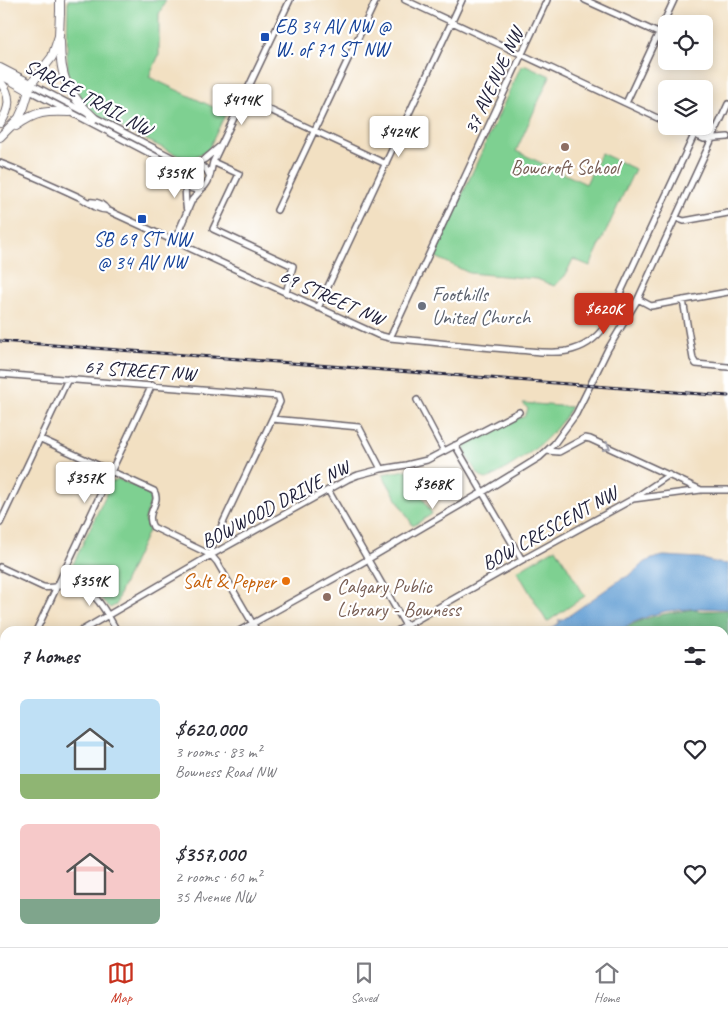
<!DOCTYPE html>
<html lang="en">
<head>
<meta charset="utf-8">
<style>
	:root { --surface:#fff; --page:#f2f2f3; --text:#2b2b33; --muted:#7c7c81; --line:#e1e1e2; --accent:#c8321e }
	body { margin:0; font-family:Caveat,sans-serif; background:var(--page); color:var(--text); height:100vh; display:flex; flex-direction:column; font-size:19px; white-space:nowrap }
	* { box-sizing:border-box; margin:0 }
	p { font-size:16px; color:var(--muted) }
	.icon { flex:none; width:28px; height:28px; fill:none; stroke:currentColor; stroke-width:2; stroke-linecap:round; stroke-linejoin:round }
	.map { position:relative; flex:1; overflow:hidden }
	.drawer { position:absolute; left:0px; top:626px; width:729px; height:321px; display:flex; flex-direction:column; background:var(--surface); border-radius:15px 15px 0 0; box-shadow:0 2px 12px #0003 }
	.drawer>* { flex:none }
	.tools { position:absolute; left:658px; top:15px; display:grid; gap:10px }
	.tools a { display:grid; place-items:center; width:55px; height:55px; border-radius:8px; background:var(--surface); box-shadow:0 2px 12px #0003; font-size:25px }
	.price { position:absolute; translate:-50% -42px; padding:0 11px; border-radius:5px; background:#fff; color:#222; font-size:16px; line-height:32px; filter:drop-shadow(0 1px 2px #0008) }
	.price::after { content:''; position:absolute; left:50%; top:30px; width:15px; height:11px; margin-left:-8px; background:inherit; clip-path:polygon(0 0,100% 0,50% 100%) }
	.price.active { background:var(--accent); color:#fff }
	ul { padding:0; list-style:none }
	li { display:flex; align-items:center; gap:15px; height:125px; padding:0 20px }
	li span { display:grid; place-items:center; flex:none; width:140px; height:100px; border-radius:8px; color:#555 }
	li>.icon { margin-inline-start:auto }
	span .icon { width:60px; height:60px; fill:#fffc; stroke-width:1 }
	li b { font-size:21px }
	h2 { display:flex; justify-content:space-between; align-items:center; height:60px; padding:0 20px; font-size:21px }
	.dock { display:flex; justify-content:space-around; align-items:center; height:70px; border-top:1px solid var(--line); background:var(--surface); font-size:14px; color:var(--muted) }
	.dock a { display:grid; justify-items:center; gap:2px }
	.dock .active { color:var(--accent) }
	.map>svg:first-child { display:block }
	.green { fill:#7ed091; stroke:#507966 }
	.forest { fill:#66b27b; stroke:#446a5b }
	.water { fill:#649fd4; stroke:#436088 }
	.lines { fill:none; stroke-linecap:round; stroke-linejoin:round }
	.stream { stroke:#649fd4; stroke-width:1 }
	.minor-casing { stroke:#6b646a; stroke-width:8 }
	.highway-casing { stroke:#6b646a; stroke-width:10 }
	.minor { stroke:#fff; stroke-width:5 }
	.highway { stroke:#fff; stroke-width:8 }
	.rail-casing { stroke:#22223b; stroke-width:3 }
	.rail { stroke:#fff; stroke-width:1; stroke-dasharray:4; stroke-linecap:butt }
	.oneway { stroke:#9c9ca7 }
	.transit-dot { fill:#1a4fb4; stroke:#fff; stroke-width:2 }
	.education-dot { fill:#8d6e63; stroke:#fff; stroke-width:2 }
	.worship-dot { fill:#6b7280; stroke:#fff; stroke-width:2 }
	.food-dot { fill:#e8710a; stroke:#fff; stroke-width:2 }
	.labels { text-anchor:middle; stroke-width:4.5; stroke-linejoin:round; paint-order:stroke }
	.transit-label { font-size:20px; fill:#164399; stroke:#fff; text-anchor:start }
	.street-label { font-size:20px; fill:#22223b; stroke:#fff }
	.education-label { font-size:20px; fill:#785e54; stroke:#fff }
	.worship-label { font-size:20px; fill:#5b616d; stroke:#fff; text-anchor:start }
	.food-label { font-size:20px; fill:#c56008; stroke:#fff; text-anchor:end }
</style>
</head>
<body>
<div class="map">
<svg width="728" height="947" viewBox="0 0 728 947">
	<rect width="100%" height="100%" fill="#fff"/>
	<filter id="ink" filterUnits="userSpaceOnUse"><feTurbulence type="fractalNoise" baseFrequency=".02" numOctaves="2"/><feDisplacementMap in="SourceGraphic" scale="10" xChannelSelector="R" yChannelSelector="G"/><feConvolveMatrix kernelMatrix="1 2 1 2 8 2 1 2 1" color-interpolation-filters="sRGB"/></filter>
	<filter id="wash" filterUnits="userSpaceOnUse"><feTurbulence type="fractalNoise" baseFrequency=".0096" numOctaves="4" result="noise"/><feDisplacementMap in="SourceGraphic" scale="20" xChannelSelector="R" yChannelSelector="G"/><feGaussianBlur stdDeviation="1.12" result="paint"/><feColorMatrix in="noise" values="0 0 0 0 0 0 0 0 0 0 0 0 0 0 0 0 0 1.4 0 .05"/><feComposite in="paint" operator="in"/></filter>
	<g filter="url(#wash)">
		<rect width="100%" height="100%" fill="#f2e0c2"/>
		<path class="green" d="M68,0H166L159,14V55L149,77L226,113L208,150L194,157L179,156L102,118L84,103L68,74L67,51Z
			M526,65L550,76L516,151L586,184L601,153L635,169L590,266L573,259L565,276L554,286L537,279L469,273L434,256L521,66Z
			M523,403L571,407C552,441 524,458 492,477C488,478 487,480 483,478C477,475 464,453 464,446L514,419L524,417L528,409Z
			M407,470L432,514L413,526L382,474Z
			M118,479L146,491C155,498 147,510 145,520L149,529L120,592L116,605L110,608C92,590 97,585 68,579L67,577L112,482Z
			M556,548L585,596L547,622L517,571Z
			M724,799H728V947H223L230,942H724Z"/>
		<path class="forest" d="M696,609L700,611L728,610V759H724V631H621C645,615 669,613 696,609Z
			M535,943H600L591,947H538Z"/>
		<path class="water" d="M664,556L700,558L717,563L728,564V609L699,608L666,611L649,616L630,624L619,631H546L559,623V619L560,621L567,617L621,579C628,577 633,573 638,568C643,562 655,557 664,556Z
			M35,943V942L230,943L223,947H28Z"/>
		<g class="lines">
			<path class="stream" d="M428,942L431,947"/>
		</g>
	</g>
	<g filter="url(#ink)">
		<g class="lines">
			<g class="minor-casing">
				<path id="minor" d="M405,0L666,122
					M585,0L658,33
					M31,84L175,159L192,164
					M28,90L172,165L183,177
					M244,98L386,164
					M626,103L674,0
					M675,126L704,139L728,137
					M213,162L239,174L213,229L293,266L286,293
					M0,163C27,173 53,185 79,197C89,202 96,210 107,210L378,335L390,338C432,342 474,347 517,350C533,351 551,354 567,351C583,348 596,339 605,326L694,135
					M196,164L205,159L219,147
					M183,181C188,190 201,194 207,183C211,177 211,169 213,162L290,0
					M88,202C96,201 103,204 107,210
					M277,210L376,0
					M187,211C185,203 186,195 185,187C184,183 182,179 183,175C186,159 205,162 209,175
					M676,218L684,221L728,213
					M174,242L192,200L201,190
					M638,299L651,306L728,292
					M683,300L693,359L696,364L728,367
					M318,308L462,0
					M390,338L547,0
					M0,374L278,396L280,402L212,546L211,555
					M417,400L444,451
					M272,419L359,427L381,469
					M41,439L154,491C162,503 144,512 153,527L211,555L217,562L257,631
					M455,445L522,560
					M547,451L559,452L585,438L590,439L701,490
					M328,490L406,626
					M636,497L669,475
					M0,523L68,379
					M0,567L43,587C52,589 58,585 67,585C93,583 106,612 117,631
					M36,631L152,385
					M81,631L211,555L348,479L358,475L381,469L406,465L427,460L519,412
					M239,631L353,568L488,489L540,457L554,444L576,414L608,349L638,299L728,104
					M397,631L522,560L633,499L701,490H728
					M0,679L5,676
					M0,769L5,767
					M0,858L5,856"/>
			</g>
			<g class="highway-casing">
				<path id="highway" d="M60,0V15
					M60,41C60,78 67,93 94,118
					M0,68L31,84
					M0,74L28,90
					M0,82C12,95 10,110 0,123
					M16,126C36,111 46,111 70,112
					M0,137L19,118L24,107L31,84L52,57L59,36L60,11"/>
			</g>
			<use href="#minor" class="minor"/>
			<use href="#highway" class="highway"/>
			<g class="rail-casing">
				<path id="rail" d="M0,341L728,396"/>
			</g>
			<use href="#rail" class="rail"/>
		</g>
		<defs><path id="oneway-chevron" d="M-2-3.5L2.5 0L-2 3.5" fill="none" stroke-width="1.6" stroke-linecap="round" stroke-linejoin="round" transform="scale(1.25)"/></defs>
		<use class="oneway" href="#oneway-chevron" transform="translate(607 447) rotate(25)"/>
	</g>
	<g class="transit-dot">
		<rect x="260" y="32" width="10" height="10" rx="2.5"/>
		<rect x="137" y="214" width="10" height="10" rx="2.5"/>
	</g>
	<g class="education-dot">
		<circle cx="565" cy="147" r="5"/>
		<circle cx="327" cy="597" r="5"/>
	</g>
	<circle class="worship-dot" cx="422" cy="306" r="5"/>
	<circle class="food-dot" cx="286" cy="581" r="5"/>
	<g class="labels">
		<g class="transit-label">
			<text x="275" y="33">EB 34 AV NW @<tspan x="275" dy="23">W. of 71 ST NW</tspan></text>
			<text x="142" y="246" text-anchor="middle">SB 69 ST NW<tspan x="142" dy="23">@ 34 AV NW</tspan></text>
		</g>
		<g class="street-label">
			<text transform="translate(493 81) rotate(-65)" y="7">37 AVENUE NW</text>
			<text transform="translate(89 97) rotate(28)" y="7">SARCEE TRAIL NW</text>
			<text transform="translate(332 297) rotate(24)" y="7">69 STREET NW</text>
			<text transform="translate(140 370) rotate(4)" y="7">67 STREET NW</text>
			<text transform="translate(275 504) rotate(-28)" y="7">BOWWOOD DRIVE NW</text>
			<text transform="translate(549 528) rotate(-29)" y="7">BOW CRESCENT NW</text>
		</g>
		<g class="education-label">
			<text x="565" y="174">Bowcroft School</text>
			<text x="337" y="593" text-anchor="start">Calgary Public<tspan x="337" dy="23">Library - Bowness</tspan></text>
		</g>
		<g class="worship-label">
			<text x="432" y="301">Foothills<tspan x="432" dy="23">United Church</tspan></text>
		</g>
		<g class="food-label">
			<text x="276" y="588">Salt &amp; Pepper</text>
		</g>
	</g>
</svg>
<div class="tools">
<a><svg class="icon" aria-label="locate" viewBox="0 0 24 24"><circle cx="12" cy="12" r="6"/><path d="M12 2v4M12 18v4M2 12h4M18 12h4"/></svg></a>
<a><svg class="icon" aria-label="layers" viewBox="0 0 24 24"><path d="M12 4l9 5-9 5-9-5zM3 14l9 5 9-5"/></svg></a>
</div>
<b class="price" style="left:242px;top:126px">$414K</b>
<b class="price" style="left:399px;top:158px">$424K</b>
<b class="price" style="left:175px;top:199px">$359K</b>
<b class="price active" style="left:604px;top:335px">$620K</b>
<b class="price" style="left:85px;top:504px">$357K</b>
<b class="price" style="left:433px;top:510px">$368K</b>
<b class="price" style="left:90px;top:607px">$359K</b>
<section class="drawer">
<h2>7 homes<svg class="icon" aria-label="filters" viewBox="0 0 24 24"><path d="M4 7h16M4 17h16"/><circle cx="9" cy="7" r="2"/><circle cx="15" cy="17" r="2"/></svg></h2>
<ul>
<li><span style="background:linear-gradient(#bfe0f5 75%,#8fb573 0)"><svg class="icon" aria-label="home" viewBox="0 0 24 24"><path d="M3 11l9-7 9 7M6 9v11h12V9"/></svg></span><div><b>$620,000</b><p>3 rooms · 83 m²</p><p>Bowness Road NW</p></div><svg class="icon" aria-label="heart" viewBox="0 0 24 24"><path d="M12 20l-8-8c-3-5 5-10 8-4 3-6 11-1 8 4z"/></svg></li>
<li><span style="background:linear-gradient(#f6c9c9 75%,#7fa58c 0)"><svg class="icon" aria-label="home" viewBox="0 0 24 24"><path d="M3 11l9-7 9 7M6 9v11h12V9"/></svg></span><div><b>$357,000</b><p>2 rooms · 60 m²</p><p>35 Avenue NW</p></div><svg class="icon" aria-label="heart" viewBox="0 0 24 24"><path d="M12 20l-8-8c-3-5 5-10 8-4 3-6 11-1 8 4z"/></svg></li>
</ul>
</section>
</div>
<nav class="dock">
<a class="active"><svg class="icon" aria-label="map" viewBox="0 0 24 24"><path d="M3 6l6-2 6 2 6-2v14l-6 2-6-2-6 2zM9 4v14M15 6v14"/></svg>Map</a>
<a><svg class="icon" aria-label="saved" viewBox="0 0 24 24"><path d="M7 4h10v16l-5-4-5 4z"/></svg>Saved</a>
<a><svg class="icon" aria-label="home" viewBox="0 0 24 24"><path d="M3 11l9-7 9 7M6 9v11h12V9"/></svg>Home</a>
</nav>
</body>
</html>
